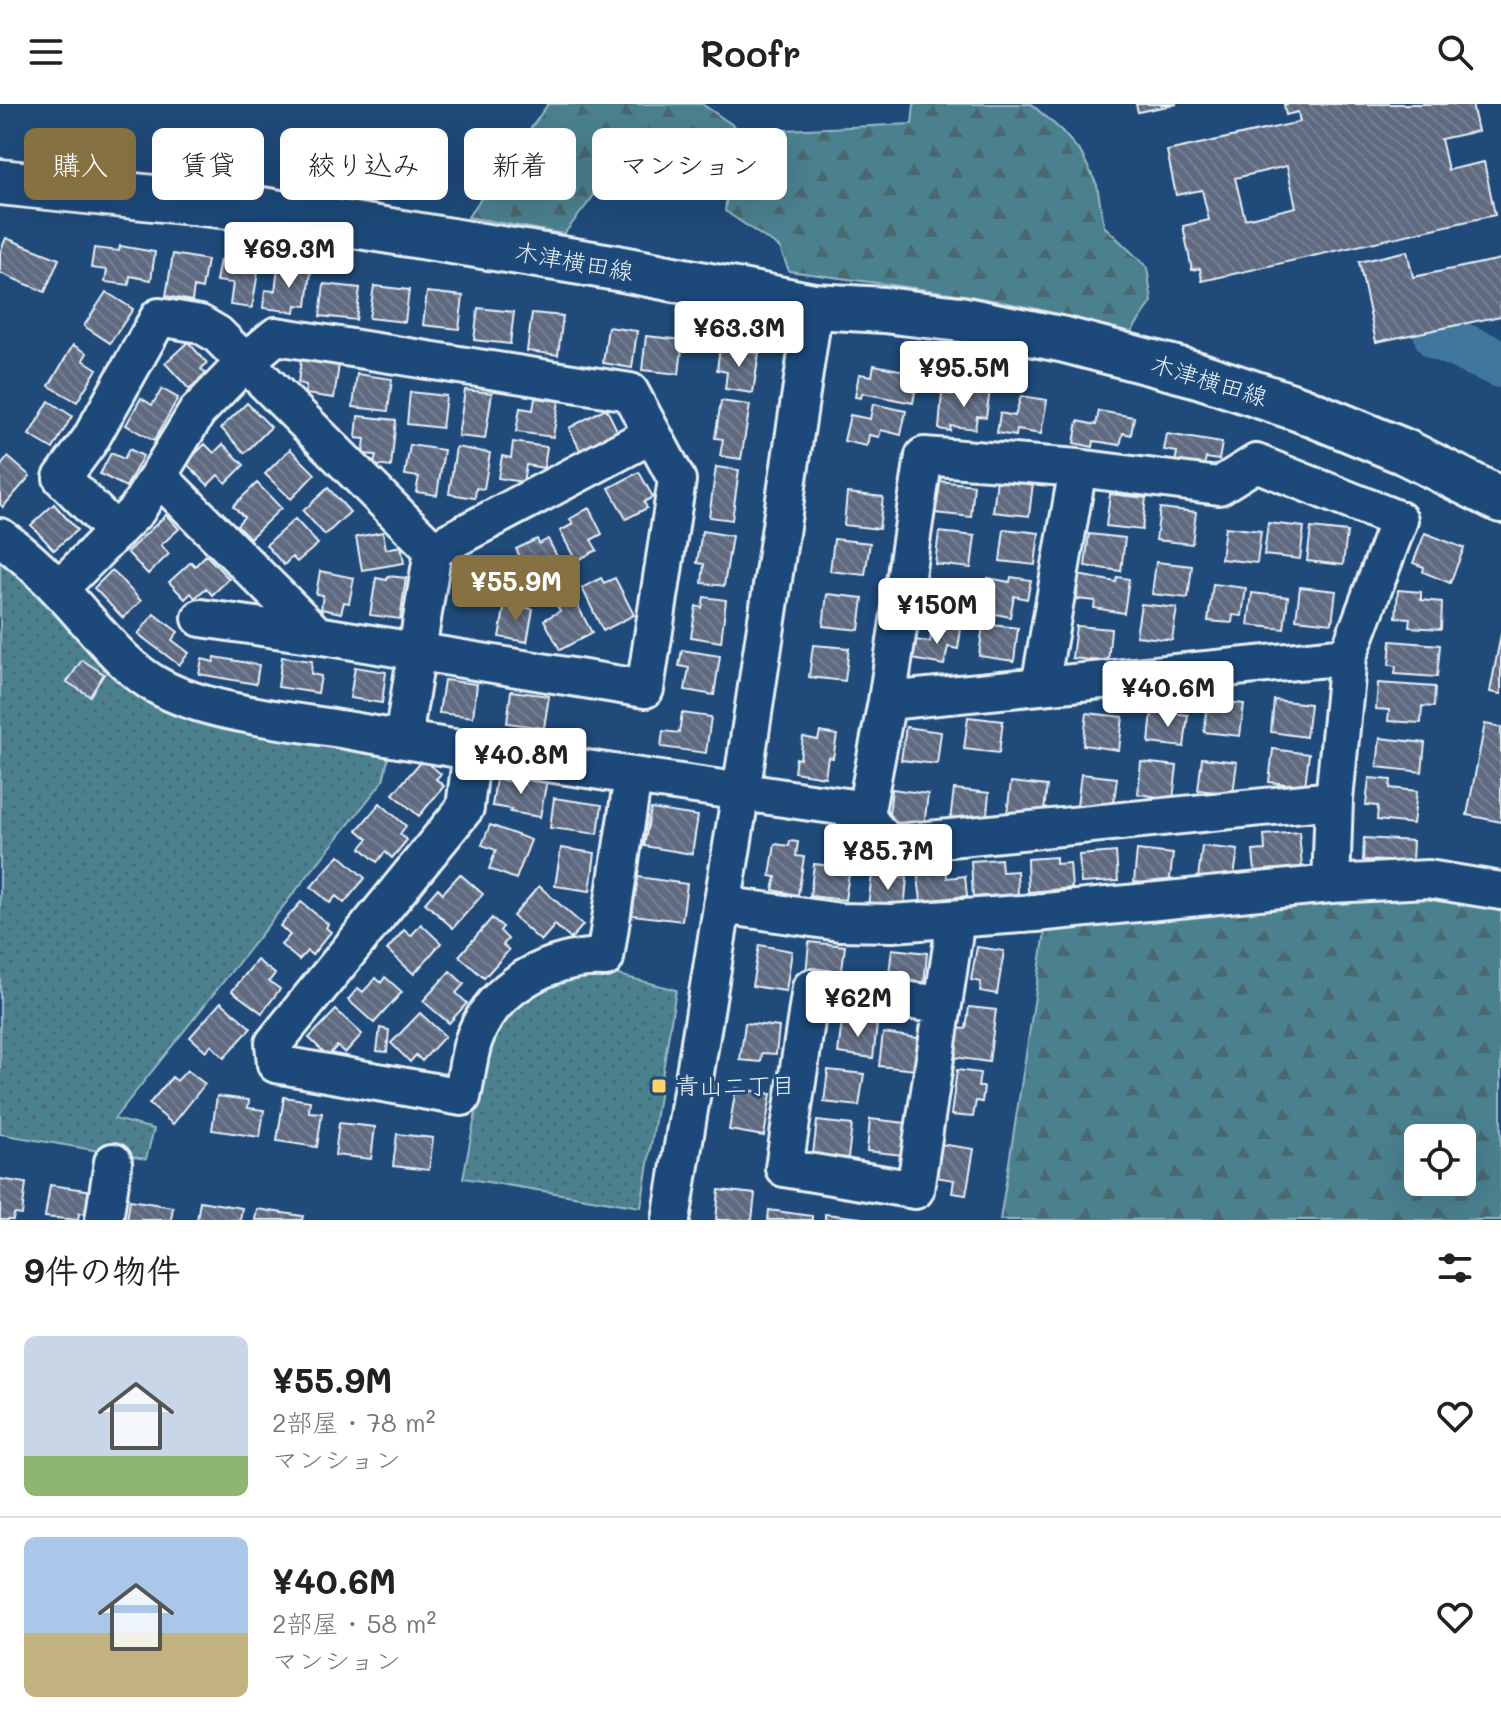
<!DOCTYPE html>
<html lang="ja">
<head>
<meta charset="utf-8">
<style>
	:root { --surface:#fff; --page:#f2f2f2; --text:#222; --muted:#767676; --line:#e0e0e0; --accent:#857141 }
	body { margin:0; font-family:Mali,"Klee One",sans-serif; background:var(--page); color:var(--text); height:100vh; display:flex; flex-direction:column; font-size:30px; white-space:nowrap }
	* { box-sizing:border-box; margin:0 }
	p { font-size:26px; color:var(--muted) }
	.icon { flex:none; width:44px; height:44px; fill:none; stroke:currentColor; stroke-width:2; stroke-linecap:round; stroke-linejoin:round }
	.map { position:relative; height:1116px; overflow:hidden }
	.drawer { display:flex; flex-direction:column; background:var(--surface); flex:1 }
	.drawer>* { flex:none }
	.guide { position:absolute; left:24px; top:24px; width:800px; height:72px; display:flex; gap:16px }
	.fabs { position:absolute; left:1404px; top:1020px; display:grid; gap:16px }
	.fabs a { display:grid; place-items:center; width:72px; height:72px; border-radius:12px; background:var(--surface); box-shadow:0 8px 32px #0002; font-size:40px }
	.price { position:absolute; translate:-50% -68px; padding:0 18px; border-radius:8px; background:#fff; color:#222; font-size:26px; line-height:52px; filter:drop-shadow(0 2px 4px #0008) }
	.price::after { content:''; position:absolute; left:50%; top:48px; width:24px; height:18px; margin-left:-12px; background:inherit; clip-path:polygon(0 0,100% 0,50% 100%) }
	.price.current { background:var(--accent); color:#fff }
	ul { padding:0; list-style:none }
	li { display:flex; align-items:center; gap:24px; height:200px; padding:0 24px }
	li+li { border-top:2px solid var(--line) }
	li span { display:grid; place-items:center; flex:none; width:224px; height:160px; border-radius:12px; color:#555 }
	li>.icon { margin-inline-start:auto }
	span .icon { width:96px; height:96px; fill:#fffc; stroke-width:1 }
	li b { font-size:34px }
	h2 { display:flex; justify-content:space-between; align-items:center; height:96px; padding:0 24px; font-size:34px }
	.tag { padding:0 28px; border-radius:12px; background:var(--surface); box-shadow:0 8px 32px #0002; font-size:28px; line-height:72px }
	.tag.current { background:var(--accent); color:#fff }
	header { display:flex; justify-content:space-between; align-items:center; height:104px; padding:0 24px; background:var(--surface); font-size:36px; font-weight:600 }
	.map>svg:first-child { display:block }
	.forest { fill:url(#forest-firs); stroke:#9ab9c4; stroke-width:2; fill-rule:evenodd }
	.park { fill:url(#park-dots); stroke:#9ab9c4; stroke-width:2 }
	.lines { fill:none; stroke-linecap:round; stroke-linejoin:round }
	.river { stroke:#41789d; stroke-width:48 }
	.building { fill:url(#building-back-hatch); stroke:#e8f1f8; stroke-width:2; fill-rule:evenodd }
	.minor-casing { stroke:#e8f1f8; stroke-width:42 }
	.major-casing { stroke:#e8f1f8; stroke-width:50 }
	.minor { stroke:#1f4a7a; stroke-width:36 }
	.major { stroke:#1f4a7a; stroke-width:44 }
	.poi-dot { fill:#ffd166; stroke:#1f4a7a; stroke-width:3 }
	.labels { text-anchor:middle; stroke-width:6; stroke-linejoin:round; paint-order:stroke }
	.street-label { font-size:24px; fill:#e8f1f8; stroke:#1f4a7a }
	.poi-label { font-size:24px; fill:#e8f1f8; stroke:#1f4a7a; text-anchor:start }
</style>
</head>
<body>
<header><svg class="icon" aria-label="menu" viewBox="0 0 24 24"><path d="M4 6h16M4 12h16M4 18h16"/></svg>Roofr<svg class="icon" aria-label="search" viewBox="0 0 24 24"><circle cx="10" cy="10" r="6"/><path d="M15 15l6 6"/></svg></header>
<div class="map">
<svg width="1501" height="1116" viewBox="0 0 1501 1116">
	<defs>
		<pattern id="forest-firs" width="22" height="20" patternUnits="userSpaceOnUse" patternTransform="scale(2)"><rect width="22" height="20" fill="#4c818f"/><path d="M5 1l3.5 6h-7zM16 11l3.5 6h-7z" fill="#496770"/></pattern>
		<pattern id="park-dots" width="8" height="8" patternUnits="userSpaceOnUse" patternTransform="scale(2)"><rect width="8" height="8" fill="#4c818f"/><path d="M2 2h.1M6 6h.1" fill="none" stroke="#496770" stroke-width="1.8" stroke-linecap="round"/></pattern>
		<pattern id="building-back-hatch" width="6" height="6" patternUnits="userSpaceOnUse" patternTransform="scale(2)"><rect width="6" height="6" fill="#5f6a80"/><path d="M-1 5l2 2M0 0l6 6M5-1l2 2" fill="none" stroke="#768093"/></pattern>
	</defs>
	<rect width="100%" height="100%" fill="#1f4a7a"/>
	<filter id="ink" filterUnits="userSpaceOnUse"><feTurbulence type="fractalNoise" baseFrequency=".0125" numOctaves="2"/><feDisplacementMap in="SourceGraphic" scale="16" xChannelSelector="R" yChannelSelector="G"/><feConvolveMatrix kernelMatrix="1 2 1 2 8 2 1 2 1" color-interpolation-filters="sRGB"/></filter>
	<g filter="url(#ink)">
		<path class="forest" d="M548,0H702L743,28L912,20L914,0H1031L1061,26L1081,49L1097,81L1104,122L1147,163L1152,198L1131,228L1033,204L965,191L789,167L780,144L725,107L730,69L615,49L605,56L592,94L564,130L468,113Z
			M1424,794L1501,805V1116H1000L1046,822L1341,795ZM1418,1034H1462V1078H1418Z"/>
		<path class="park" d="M0,447L97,547L390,646L383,677L114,1015L154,1025L146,1055L0,1030Z
			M593,867L615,870L676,886L641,1103L463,1074L489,942L510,906L548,879Z"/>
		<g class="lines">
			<path class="river" d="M1438,232L1501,260"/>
		</g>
		<path class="building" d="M1136,0H1177L1138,8Z
			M1284,0H1472L1478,27L1441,35L1448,66L1484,58L1495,111L1202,177L1200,164L1192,166L1183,122L1209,116L1202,86L1176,91L1167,47L1300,18L1298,8L1286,11ZM1287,62L1296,103L1245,115L1235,74Z
			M6,134L59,155L45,188L0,169V148Z
			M120,142L155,148L151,176L130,172L129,181L105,178L107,166L91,164L94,144L119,147Z
			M1407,147L1413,173L1501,155V212L1376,238L1359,158Z
			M173,150L207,156L202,185L194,183L192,197L166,192Z
			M220,156L259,162L252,204L230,201L233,179L216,177Z
			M278,163L311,167L307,202L296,201L295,208L263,204L265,186L275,187Z
			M324,180L360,184L356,216L320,212Z
			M374,182L409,186L405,218L369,214Z
			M106,188L133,205L110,239L84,222Z
			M427,188L463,192L459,225L423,221Z
			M478,204L514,208L510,240L474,236Z
			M532,209L563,212L558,251L527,247Z
			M608,223L637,227L632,264L603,259Z
			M646,232L683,236L679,270L642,266Z
			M188,238L207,259L201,265L206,270L189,285L165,259Z
			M73,241L87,249L83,256L97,265L77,298L49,282Z
			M720,243L759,249L753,289L725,285L727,268L717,266Z
			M301,256L339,261L334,294L305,290L306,281L298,279Z
			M874,261L915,269L912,287L915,288L913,299L862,289L861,294L855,293L859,270L872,272Z
			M357,270L392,275L388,307L353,303Z
			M971,282L990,286L986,313L977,312L975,325L951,322L950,327L939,325L942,289L969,293Z
			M162,285L178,294L154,337L126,321L141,294L152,301Z
			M465,286L492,289L485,335L458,332Z
			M410,288L446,292L442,324L407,320Z
			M1021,292L1047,296L1041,330L1017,326L1016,332L997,329L1000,309L1015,312Z
			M535,294L559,297L553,333L516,328L520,304L533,306Z
			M49,297L72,312L53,345L29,331Z
			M721,297L750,301L741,355L720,352L723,335L715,334Z
			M247,299L271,323L245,349L221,324Z
			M873,300L906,307L901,331L881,326L879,333L869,331L867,342L844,337L850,311L870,315Z
			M606,304L618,328L581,348L569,324Z
			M1099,307L1134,313L1131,331L1123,329L1120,341L1094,337L1093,343L1074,339L1078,317L1096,321Z
			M358,312L396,316L391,363L374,361L376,351L363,350L365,335L356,334Z
			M1167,330L1222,339L1219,356L1206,354L1203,364L1175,359L1177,348L1164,346Z
			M513,338L547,343L544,364L526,361L523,378L498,374L502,352L511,354Z
			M205,340L214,349L223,340L244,361L226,379L218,371L208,381L186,359Z
			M410,341L444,346L437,391L416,388L419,373L405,371Z
			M456,343L490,349L484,385L476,384L475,394L449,390Z
			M129,345L143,352L126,383L100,370L111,349L124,355Z
			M290,345L315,370L291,395L265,370Z
			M8,353L30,372L3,403L0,400V363Z
			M716,363L739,366L732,416L709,413Z
			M639,368L653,393L644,398L647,404L626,415L609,384Z
			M997,375L1033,379L1029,412L993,408Z
			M939,377L974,381L971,413L935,409Z
			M257,379L281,404L250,434L237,421L244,413L233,402Z
			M328,384L350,408L325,431L303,407Z
			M847,389L883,393L879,425L844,421Z
			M1110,390L1146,394L1142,426L1106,422Z
			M54,400L77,426L54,446L31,421Z
			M589,404L602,430L591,436L597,446L576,457L560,427L573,420L570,415Z
			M1160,404L1196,408L1192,440L1156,436Z
			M166,411L179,425L161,441L169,450L148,470L127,448Z
			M295,415L318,440L297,458L292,453L284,461L266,441Z
			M1268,419L1304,423L1300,455L1264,451Z
			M1225,423L1261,427L1257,459L1221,455Z
			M1311,424L1347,428L1343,461L1307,457Z
			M1004,425L1039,429L1035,461L1000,457Z
			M702,427L732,432L724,482L702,479L704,460L697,459Z
			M383,428L386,445L401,442L404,459L362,466L356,433Z
			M939,428L975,432L971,464L935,460Z
			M1425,429L1464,444L1450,479L1423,468L1424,463L1413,459Z
			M1089,430L1125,434L1121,467L1085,462Z
			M537,435L539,440L548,435L562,462L533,478L516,445Z
			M834,435L870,439L865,471L830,467Z
			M206,451L229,475L212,491L206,484L195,494L191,489L185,495L169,478L191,458L195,462Z
			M1156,458L1192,462L1188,494L1152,490Z
			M112,466L141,497L123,514L94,484Z
			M320,467L354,474L349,499L344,498L341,509L321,505L323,491L316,490Z
			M1078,471L1116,478L1117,473L1129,475L1124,509L1094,504L1095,497L1077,495Z
			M388,472L406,474L400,515L370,511L376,474L387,476Z
			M1011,473L1031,476L1027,495L1014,492L1010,513L981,507L988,474L1010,478Z
			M601,474L604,479L615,474L634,511L603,527L582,484Z
			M1213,480L1246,484L1242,512L1233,511L1232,519L1208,517Z
			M930,483L965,486L961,519L925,515Z
			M1300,483L1336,487L1332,519L1296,515Z
			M1398,486L1421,488V496L1442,498L1441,525L1409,523L1410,514L1396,513Z
			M571,489L592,529L560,546L544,516L560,507L555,498Z
			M1252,489L1288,493L1284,525L1248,521Z
			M827,490L863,494L859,526L823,522Z
			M704,493L726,496L721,538L691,533L696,502L702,504Z
			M505,500L533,505L527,538L499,533Z
			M1141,500L1177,504L1172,536L1136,532Z
			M154,510L178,528L172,536L189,549L179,561L138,530Z
			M983,520L1018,524L1014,557L979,552Z
			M946,522L961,525L958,545L948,543L944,561L912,555L915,536L930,538L932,524L945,526Z
			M1076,522L1111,525L1108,558L1072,554Z
			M1501,530V590L1490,588Z
			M1391,537L1440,541L1437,573L1395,570L1396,562L1389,561Z
			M813,541L849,544L845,577L809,573Z
			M682,546L720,552L714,591L685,586L689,564L679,562Z
			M215,553L259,561L256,580L199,570L202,555L214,558Z
			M282,553L312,557L311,570L321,572L318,589L278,583Z
			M82,556L104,570L90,592L67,578Z
			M355,563L386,568L382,599L350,594Z
			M444,576L477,580L473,613L439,609Z
			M1378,579L1435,583L1434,603L1422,602L1421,619L1388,617L1389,606L1376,605Z
			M511,587L549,592L544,624L507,619Z
			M1208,595L1244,600L1240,632L1204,628Z
			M1274,596L1310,600L1306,633L1271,628Z
			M1152,607L1188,611L1184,643L1149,639Z
			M682,609L711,613L706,649L661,643L663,627L679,629Z
			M1087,609L1123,613L1119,646L1083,641Z
			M968,613L1003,617L999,649L964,645Z
			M1485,620L1501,623V718L1467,711Z
			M906,623L941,628L937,660L901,656Z
			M820,628L837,631L833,654L828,653L825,673L794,668L796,654L800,655L803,633L818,636Z
			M1380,634L1425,639L1422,668L1377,663Z
			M1273,645L1309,650L1305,682L1269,678Z
			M1202,654L1237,658L1233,690L1198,686Z
			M423,655L441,670L436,675L444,682L419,712L393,690Z
			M1141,658L1177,662L1173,695L1138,690Z
			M1081,670L1117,674L1113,706L1077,702Z
			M526,672L547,676L540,713L510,708L511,705L492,702L496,675L524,680Z
			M1369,674L1391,676L1390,684L1417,687L1413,720L1377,716L1378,702L1366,701Z
			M1011,678L1047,682L1043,715L1007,710Z
			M892,685L928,690L924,722L888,718Z
			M954,685L989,689L986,721L950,717Z
			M554,694L602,701L598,730L550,724Z
			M380,699L406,722L400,730L407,736L392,754L385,748L377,758L361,744L368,735L357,726Z
			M651,705L698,712L692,750L644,742Z
			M490,721L531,736L516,775L489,765L496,746L482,741Z
			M1299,728L1302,763L1255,767L1253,747L1265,746L1264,731Z
			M1364,734L1413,737L1412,758L1363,756Z
			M790,737L798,738L796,752L804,753L798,791L773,786L776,773L770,772L775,740L789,742Z
			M1202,742L1238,746L1233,778L1198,774Z
			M561,744L595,749L590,787L555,782Z
			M1137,746L1173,750L1169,782L1134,778Z
			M1116,748L1118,777L1081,779L1079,751Z
			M339,751L365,774L344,799L336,792L330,799L311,783Z
			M1056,753V760L1070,759L1072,784L1028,788L1027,755Z
			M1001,755L1002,768L1017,767L1018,790L973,793L971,757Z
			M814,760L850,764L845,796L810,792Z
			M946,760L947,774L965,772L967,792L921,797L917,764Z
			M460,770L483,790L453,824L425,799L438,784L443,789Z
			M872,770L907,774L904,806L868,802Z
			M638,773L687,780L682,817L632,811Z
			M539,782L583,821L571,835L555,821L541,837L513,812Z
			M301,798L328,820L326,824L331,828L312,851L307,847L299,856L281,841L290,831L280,822Z
			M492,814L503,823L500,827L508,835L503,841L509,846L484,874L459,852Z
			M421,820L441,839L414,870L387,846L404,826L411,832Z
			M809,838L845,842L841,874L806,870Z
			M759,841L792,847L786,887L752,882Z
			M977,843L1004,847L997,890L980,887L981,878L971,876Z
			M892,845L927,849L924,882L888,878Z
			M257,856L275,870L269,877L280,885L262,909L232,887Z
			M450,867L464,880L456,889L467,899L449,919L423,897Z
			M385,873L402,888L374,919L348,896L358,884L363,888L376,874L381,879Z
			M221,898L251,924L224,954L211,941L206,947L190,933Z
			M969,903L996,906L989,958L953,953L956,924L966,925Z
			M336,906L362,930L345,949L337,942L328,952L309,934Z
			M420,909L445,932L422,957L416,951L410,958L391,939Z
			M842,917L877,921L873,954L838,949Z
			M745,919L779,923L776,950L762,949L761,958L740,956Z
			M380,924L389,926L387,948L377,947Z
			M883,929L918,934L915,966L879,962Z
			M187,966L205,980L173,1020L149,1000L172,973L177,977Z
			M828,966L864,970L859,1002L824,998Z
			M957,966L980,969L978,983H984L982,998L976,997L973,1013L951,1011Z
			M736,984L771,990L764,1032L729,1026Z
			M217,992L249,996L248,1004L264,1006L260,1033L212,1026Z
			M284,993L310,997L309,1008L322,1009L317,1043L277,1037Z
			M870,1015L906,1019L902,1051L867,1047Z
			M817,1017L852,1021L848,1054L813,1050Z
			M339,1019L375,1023L371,1055L335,1051Z
			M397,1030L433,1034L429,1066L393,1062Z
			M940,1040L974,1045L966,1091L952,1089L954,1076L935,1073Z
			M0,1075L26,1079L22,1111L14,1110L13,1116H0Z
			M50,1081L93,1087L89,1110L79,1109L78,1116L45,1113Z
			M719,1086L755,1090L752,1116H716Z
			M130,1096L173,1103L171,1116H127Z
			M200,1097L242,1104L240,1116H197Z
			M257,1105L303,1112L302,1116H255Z
			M769,1106L812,1112V1116H768Z
			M825,1110L861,1114V1116H825Z"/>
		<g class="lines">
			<g class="minor-casing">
				<path id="minor" d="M116,428L62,374L90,336L159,213L200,220L217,230L433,446L406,616V636
					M0,433C31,455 58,483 83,512C106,537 127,565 158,582C208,610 294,617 352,627C523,657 695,681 866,706
					M433,446L651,331
					M59,485L137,406L197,308L245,258L276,232L630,288L677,376L645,585L317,531L158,372
					M201,514L317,531
					M1040,582L1078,364
					M887,597L1348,552
					M472,646L465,704L274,939L276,960L462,993C466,975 468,955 473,938C491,883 551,851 605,854L633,673
					M1331,780L1334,696L1348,552L1399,416L1256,359L1219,382L1078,364L924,352L887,597L866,706L871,720L889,740L1334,696
					M722,801L840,818L892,819L1036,809L1331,780L1428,775L1501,787
					M943,901L811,884L784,1064L915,1086L956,815
					M104,1116L113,1058
					M671,1116L746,656L814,202"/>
			</g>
			<g class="major-casing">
				<path id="major" d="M0,78L249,104L617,164L814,202L884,206L960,215L1065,236L1195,270L1300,305L1405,348L1501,396"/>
			</g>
			<use href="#minor" class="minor"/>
			<use href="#major" class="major"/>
		</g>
	</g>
	<rect class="poi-dot" x="651" y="974" width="16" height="16" rx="4"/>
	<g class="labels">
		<g class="street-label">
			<text transform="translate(574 158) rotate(10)" y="8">木津横田線</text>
			<text transform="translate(1209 277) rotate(17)" y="8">木津横田線</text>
		</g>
		<g class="poi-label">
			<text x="675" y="990">青山二丁目</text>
		</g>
	</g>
</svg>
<div class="fabs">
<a><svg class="icon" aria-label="locate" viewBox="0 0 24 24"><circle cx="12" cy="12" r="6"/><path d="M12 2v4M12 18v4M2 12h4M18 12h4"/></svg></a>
</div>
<b class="price" style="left:289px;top:186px">¥69.3M</b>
<b class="price" style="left:739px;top:265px">¥63.3M</b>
<b class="price" style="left:964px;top:305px">¥95.5M</b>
<b class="price current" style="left:516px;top:519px">¥55.9M</b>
<b class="price" style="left:937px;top:542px">¥150M</b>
<b class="price" style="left:1168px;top:625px">¥40.6M</b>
<b class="price" style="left:521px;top:692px">¥40.8M</b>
<b class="price" style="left:888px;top:788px">¥85.7M</b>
<b class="price" style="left:858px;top:935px">¥62M</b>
<div class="guide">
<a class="tag current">購入</a>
<a class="tag">賃貸</a>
<a class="tag">絞り込み</a>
<a class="tag">新着</a>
<a class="tag">マンション</a>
</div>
</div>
<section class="drawer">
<h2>9件の物件<svg class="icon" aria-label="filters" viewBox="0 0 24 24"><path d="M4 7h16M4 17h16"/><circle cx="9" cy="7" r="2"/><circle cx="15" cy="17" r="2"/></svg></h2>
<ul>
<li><span style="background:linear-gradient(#c9d6e8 75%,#8fb573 0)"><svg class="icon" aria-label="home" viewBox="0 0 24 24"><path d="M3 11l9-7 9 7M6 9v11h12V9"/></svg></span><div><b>¥55.9M</b><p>2部屋 · 78 m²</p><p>マンション</p></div><svg class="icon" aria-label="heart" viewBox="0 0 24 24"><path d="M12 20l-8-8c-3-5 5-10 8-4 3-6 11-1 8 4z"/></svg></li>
<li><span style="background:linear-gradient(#a9c7e8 60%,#c2b280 0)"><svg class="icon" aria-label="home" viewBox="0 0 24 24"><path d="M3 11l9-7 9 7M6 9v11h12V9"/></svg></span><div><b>¥40.6M</b><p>2部屋 · 58 m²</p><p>マンション</p></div><svg class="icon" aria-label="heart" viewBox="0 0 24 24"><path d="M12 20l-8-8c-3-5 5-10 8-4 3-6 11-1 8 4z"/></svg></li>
</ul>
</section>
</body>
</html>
